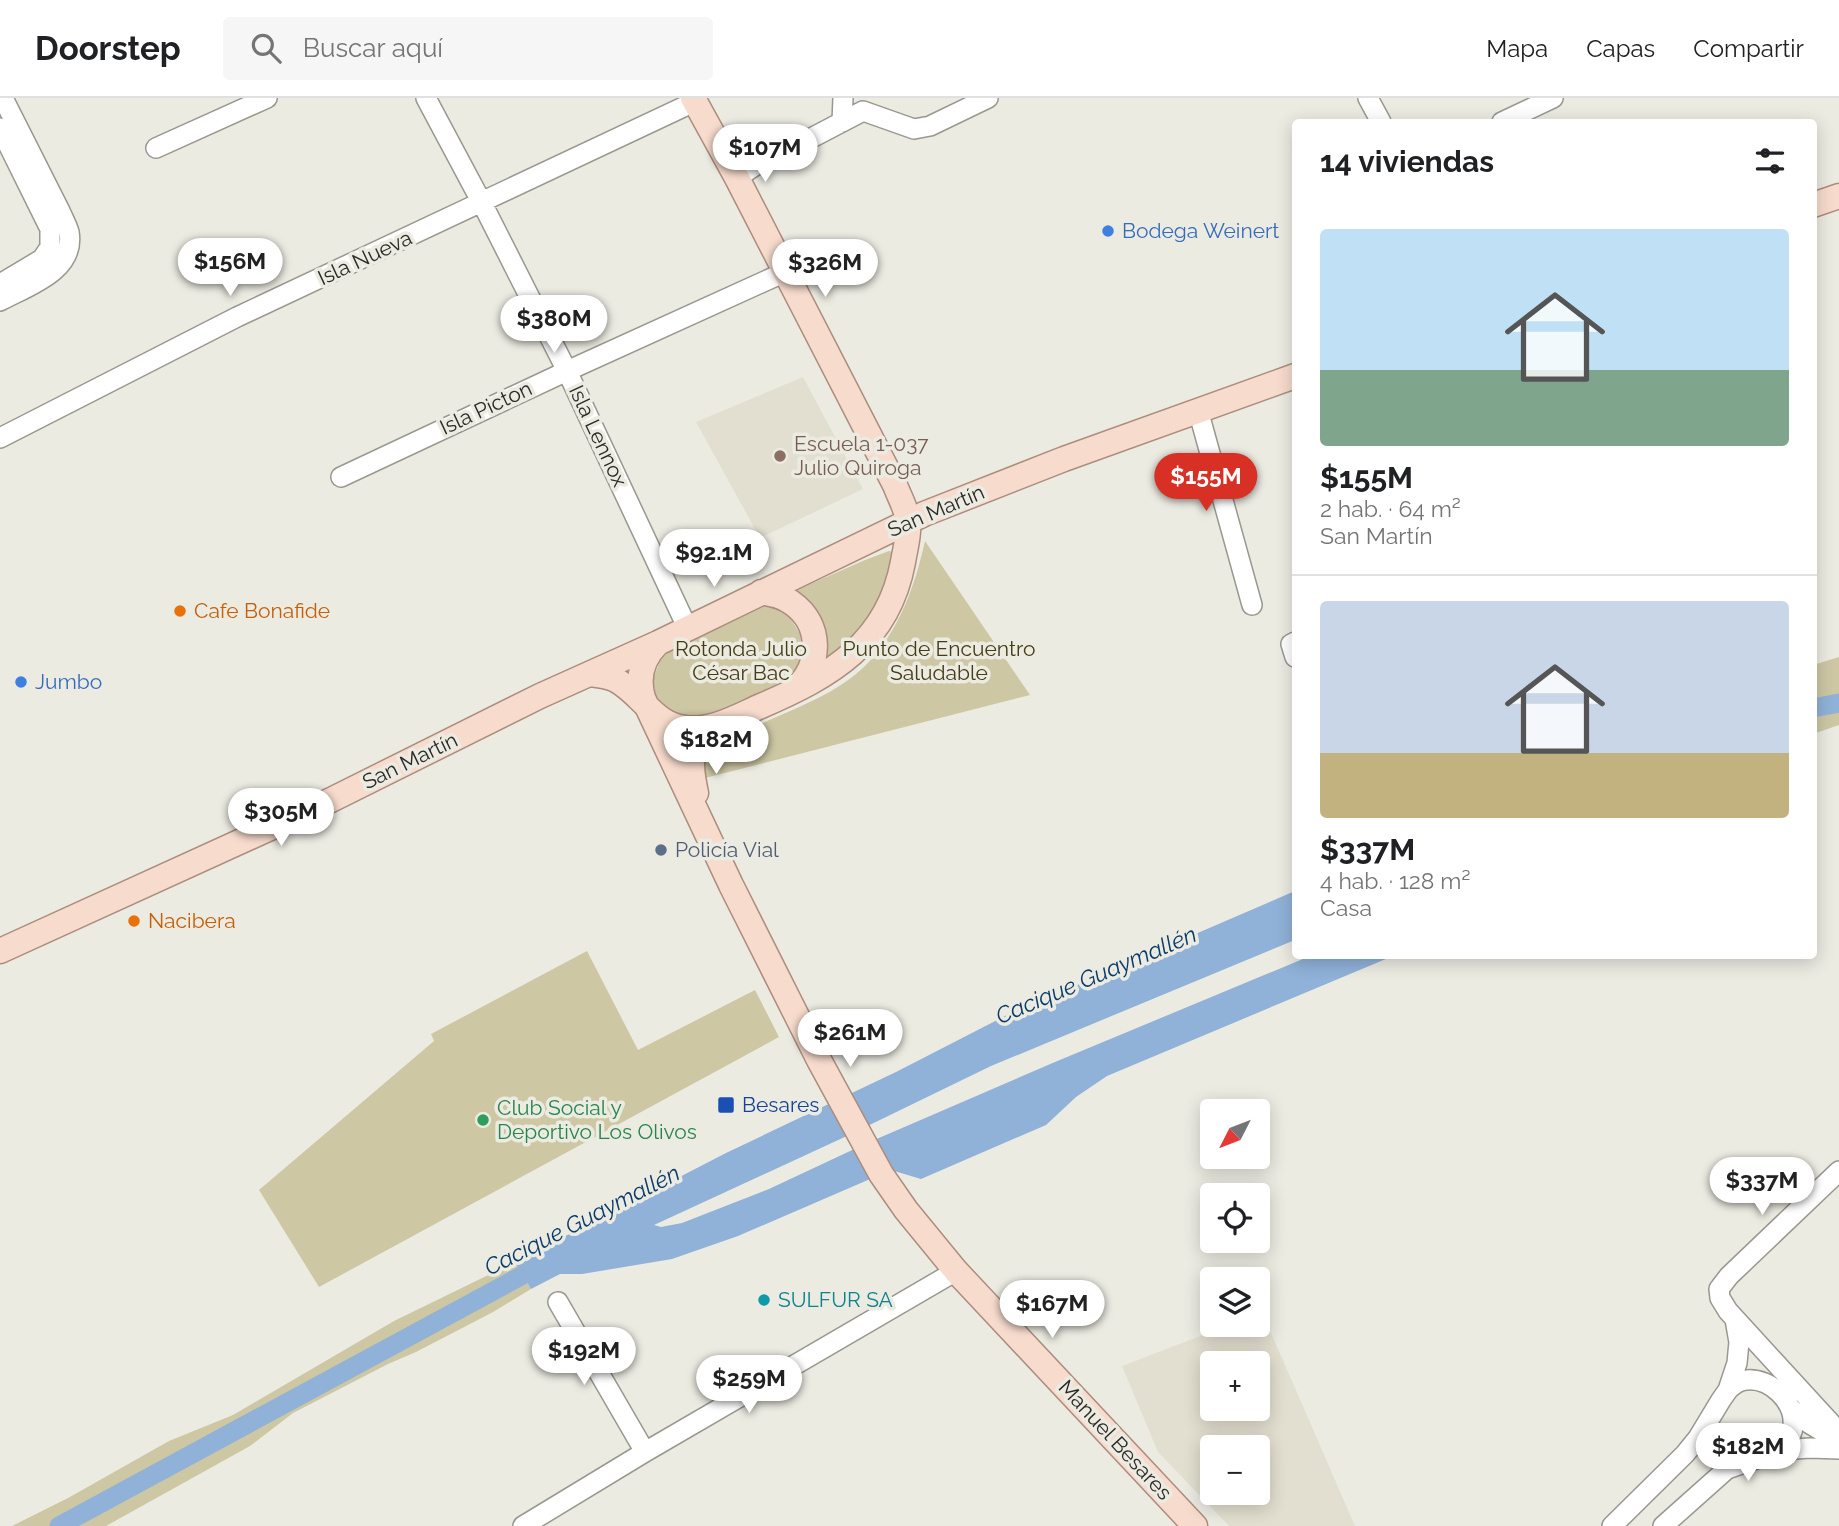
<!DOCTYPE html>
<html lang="es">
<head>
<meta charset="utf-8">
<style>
	:root { --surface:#fff; --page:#f6f6f6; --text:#202124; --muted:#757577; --line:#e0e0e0; --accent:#d93025 }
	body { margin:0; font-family:Raleway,sans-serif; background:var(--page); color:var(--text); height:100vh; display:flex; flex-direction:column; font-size:26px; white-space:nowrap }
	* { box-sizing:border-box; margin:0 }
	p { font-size:23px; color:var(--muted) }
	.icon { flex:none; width:38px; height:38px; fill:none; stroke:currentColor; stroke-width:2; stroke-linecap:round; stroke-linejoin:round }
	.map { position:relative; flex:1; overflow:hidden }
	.sheet { position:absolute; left:1292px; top:21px; width:525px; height:840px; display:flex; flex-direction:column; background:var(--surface); border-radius:7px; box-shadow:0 4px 18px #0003 }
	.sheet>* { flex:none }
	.needle { width:46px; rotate:228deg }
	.fabs { position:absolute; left:1200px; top:1001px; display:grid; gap:14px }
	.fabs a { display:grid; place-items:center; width:70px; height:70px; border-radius:7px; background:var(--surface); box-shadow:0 4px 18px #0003; font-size:35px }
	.price { position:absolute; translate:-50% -60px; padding:0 16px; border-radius:24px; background:#fff; color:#222; font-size:23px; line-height:46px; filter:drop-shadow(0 2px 4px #0008) }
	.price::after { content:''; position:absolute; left:50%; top:42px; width:21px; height:16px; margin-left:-10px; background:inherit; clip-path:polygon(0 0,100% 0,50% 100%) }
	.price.selected { background:var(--accent); color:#fff }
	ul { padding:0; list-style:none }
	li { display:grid; align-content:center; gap:14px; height:371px; padding:0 28px }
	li+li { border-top:2px solid var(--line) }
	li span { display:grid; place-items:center; height:217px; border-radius:7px; color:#555 }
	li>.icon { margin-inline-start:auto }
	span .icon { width:126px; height:126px; fill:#fffc; stroke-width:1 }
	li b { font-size:30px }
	h2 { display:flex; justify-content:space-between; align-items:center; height:84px; padding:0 28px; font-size:30px }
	header { display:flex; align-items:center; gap:42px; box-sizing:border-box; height:98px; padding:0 35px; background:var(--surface); border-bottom:2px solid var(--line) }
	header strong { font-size:33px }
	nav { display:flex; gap:38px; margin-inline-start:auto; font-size:24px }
	.search { width:490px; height:63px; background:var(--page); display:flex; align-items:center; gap:18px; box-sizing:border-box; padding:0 24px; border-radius:7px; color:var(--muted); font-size:26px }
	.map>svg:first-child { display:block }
	.built { fill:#e2dfd0; fill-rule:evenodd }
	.green { fill:#cdc7a4 }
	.water { fill:#90b1d8 }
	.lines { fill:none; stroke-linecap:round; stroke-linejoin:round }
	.canal { stroke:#90b1d8; stroke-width:19 }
	.minor-casing { stroke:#999890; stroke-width:22 }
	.major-casing { stroke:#ac8d7d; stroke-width:27 }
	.minor { stroke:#fff; stroke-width:19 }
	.major { stroke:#f7dbcd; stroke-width:24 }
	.shop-dot { fill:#3f7fe0; stroke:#ecebe2; stroke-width:2.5 }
	.education-dot { fill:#8d6e63; stroke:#ecebe2; stroke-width:2.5 }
	.food-dot { fill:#e8710a; stroke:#ecebe2; stroke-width:2.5 }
	.service-dot { fill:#5c6f8a; stroke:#ecebe2; stroke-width:2.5 }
	.transit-dot { fill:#1a4fb4; stroke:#ecebe2; stroke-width:2.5 }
	.leisure-dot { fill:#2e9e5b; stroke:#ecebe2; stroke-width:2.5 }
	.culture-dot { fill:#0f9aa8; stroke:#ecebe2; stroke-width:2.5 }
	.labels { text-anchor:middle; stroke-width:7; stroke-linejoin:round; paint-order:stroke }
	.shop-label { font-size:21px; fill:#366cbe; stroke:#ecebe2; text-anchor:start }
	.street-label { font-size:21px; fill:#2b2a27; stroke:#ecebe2 }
	.education-label { font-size:21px; fill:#785e54; stroke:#ecebe2; text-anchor:start }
	.food-label { font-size:21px; fill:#c56008; stroke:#ecebe2; text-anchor:start }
	.park-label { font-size:21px; fill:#443c15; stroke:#ecebe2 }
	.service-label { font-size:21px; fill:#4e5e75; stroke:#ecebe2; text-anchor:start }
	.transit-label { font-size:21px; fill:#164399; stroke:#ecebe2; text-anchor:start }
	.leisure-label { font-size:21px; fill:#27864d; stroke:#ecebe2; text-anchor:start }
	.culture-label { font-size:21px; fill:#0d838f; stroke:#ecebe2; text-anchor:start }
	.water-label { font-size:23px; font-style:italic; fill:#093b6b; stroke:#ecebe2 }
</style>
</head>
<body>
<header>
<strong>Doorstep</strong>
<div class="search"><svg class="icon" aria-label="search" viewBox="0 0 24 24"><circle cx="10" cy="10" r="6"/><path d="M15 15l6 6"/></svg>Buscar aquí</div>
<nav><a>Mapa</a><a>Capas</a><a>Compartir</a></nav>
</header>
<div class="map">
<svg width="1839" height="1428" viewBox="0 0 1839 1428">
	<rect width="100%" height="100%" fill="#ecebe2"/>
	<path class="built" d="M803,279L863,391L760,440L696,324Z
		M1262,1214L1355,1428H1229L1158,1354L1122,1268L1229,1227H1258V1215ZM1213,1265H1258V1311H1213ZM1213,1349H1258V1395H1213Z"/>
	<path class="green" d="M925,443L1030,597L705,680C703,671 703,662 709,655C718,643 737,637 750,631C789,612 835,598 866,567C899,533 915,488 925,443Z
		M889,453L893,454V466L868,527L828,562L827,545L797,492L865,462Z
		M763,506L775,507L789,518L800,536L804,560L793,579L741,611L687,621L667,611L659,603L655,595L653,581L660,563L669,553Z
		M1839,559V627L1813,636V567Z
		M587,853L638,952L755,892L779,939L319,1189L259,1092L434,943L431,936Z
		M515,1164L531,1191L493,1214L416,1254L388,1266L293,1315L250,1348L106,1428H12L68,1400L169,1343L233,1317L394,1223Z"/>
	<path class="water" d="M1295,793V842L991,968L849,1037L654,1127L661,1129L682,1125L769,1091L865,1046L1055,964L1310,858H1393L1107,978L1076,999L1046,1027L921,1081L891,1072L738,1138L672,1161L582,1176H560L531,1191L515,1164L726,1055L896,974L1005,918Z"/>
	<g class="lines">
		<path class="canal" d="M1813,610L1839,605
			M59,1428L545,1165"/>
		<g class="minor-casing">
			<path id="minor" d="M426,0L482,105L567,273L687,529
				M1368,0L1381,24
				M842,24L843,0
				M1502,24L1553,0
				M0,30L50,131V149L42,161L0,186
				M156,50L267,0
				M737,80L759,65L775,59L863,13L914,31L930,28L988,0
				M0,203C28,188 76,173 69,134C67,127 63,120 60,113L3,0
				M1198,312L1252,507
				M0,340L237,219L694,4
				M341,379L567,273L785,174
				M1295,544L1291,546L1295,559
				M1839,1073L1729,1178L1719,1191L1720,1200L1728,1213L1839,1334
				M558,1204L645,1354
				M1728,1292C1733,1287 1740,1282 1747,1282C1770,1280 1795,1303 1793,1327C1793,1337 1787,1344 1782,1352
				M1790,1310L1810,1326L1838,1343
				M1698,1340L1727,1371
				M523,1428L645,1354L956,1173
				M1612,1428L1685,1356L1698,1340L1721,1302L1728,1292L1737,1265L1739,1244L1735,1221
				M1663,1428L1727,1371L1782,1352L1810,1350L1839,1351"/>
		</g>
		<g class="major-casing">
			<path id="major" d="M1813,107L1839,98
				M761,494C772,496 783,498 792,505C822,526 822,567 795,591
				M657,546C642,561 637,579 643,600L731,787L819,962L881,1076L906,1112L956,1173L1195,1428
				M590,576C599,577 608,578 616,582C642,596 653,626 685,630C711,634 738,618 761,608C831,578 888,545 903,464C905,451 910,435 908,422C906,410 899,398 895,387L737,80L693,0
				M696,695C688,658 690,654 716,627
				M0,853L325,705L540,598L658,545L924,416L1064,361L1295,278"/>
		</g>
		<use href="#minor" class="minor"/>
		<use href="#major" class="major"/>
	</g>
	<g class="shop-dot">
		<circle cx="1108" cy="133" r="7"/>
		<circle cx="21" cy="584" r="7"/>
	</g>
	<circle class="education-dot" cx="780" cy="358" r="7"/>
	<g class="food-dot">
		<circle cx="180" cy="513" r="7"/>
		<circle cx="134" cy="823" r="7"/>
	</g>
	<circle class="service-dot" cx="661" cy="752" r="7"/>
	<rect class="transit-dot" x="717" y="998" width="18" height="18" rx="3.5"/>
	<circle class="leisure-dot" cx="483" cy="1022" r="7"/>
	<circle class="culture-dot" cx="764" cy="1202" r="7"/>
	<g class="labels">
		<g class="shop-label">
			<text x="1122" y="140">Bodega Weinert</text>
			<text x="35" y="591">Jumbo</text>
		</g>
		<g class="street-label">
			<text transform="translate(365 160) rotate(-25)" y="7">Isla Nueva</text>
			<text transform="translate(486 310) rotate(-25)" y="7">Isla Picton</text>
			<text transform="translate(598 338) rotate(65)" y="7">Isla Lennox</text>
			<text transform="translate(936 413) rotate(-23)" y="7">San Martín</text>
			<text transform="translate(410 663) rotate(-26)" y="7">San Martín</text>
			<text transform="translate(1115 1342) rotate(47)" y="7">Manuel Besares</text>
		</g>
		<g class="education-label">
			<text x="794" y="353">Escuela 1-037<tspan x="794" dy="24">Julio Quiroga</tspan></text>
		</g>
		<g class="food-label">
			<text x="194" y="520">Cafe Bonafide</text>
			<text x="148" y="830">Nacibera</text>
		</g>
		<g class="park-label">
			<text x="741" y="558">Rotonda Julio<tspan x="741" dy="24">César Bac</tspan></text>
			<text x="939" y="558">Punto de Encuentro<tspan x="939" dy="24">Saludable</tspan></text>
		</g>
		<g class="service-label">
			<text x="675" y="759">Policía Vial</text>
		</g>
		<g class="transit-label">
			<text x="742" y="1014">Besares</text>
		</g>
		<g class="leisure-label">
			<text x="497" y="1017">Club Social y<tspan x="497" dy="24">Deportivo Los Olivos</tspan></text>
		</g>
		<g class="culture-label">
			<text x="778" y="1209">SULFUR SA</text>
		</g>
		<g class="water-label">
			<text transform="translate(1096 877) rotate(-23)" y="8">Cacique Guaymallén</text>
			<text transform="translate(582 1122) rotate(-27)" y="8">Cacique Guaymallén</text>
		</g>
	</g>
</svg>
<div class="fabs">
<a><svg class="needle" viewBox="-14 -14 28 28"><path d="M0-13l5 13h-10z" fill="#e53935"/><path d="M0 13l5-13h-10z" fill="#757577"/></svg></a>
<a><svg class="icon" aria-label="locate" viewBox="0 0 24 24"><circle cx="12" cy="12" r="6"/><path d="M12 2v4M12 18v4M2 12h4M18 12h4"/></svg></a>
<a><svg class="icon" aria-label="layers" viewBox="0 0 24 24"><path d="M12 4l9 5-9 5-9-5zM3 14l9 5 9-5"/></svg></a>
<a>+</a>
<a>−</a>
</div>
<b class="price" style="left:765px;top:86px">$107M</b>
<b class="price" style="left:230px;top:200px">$156M</b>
<b class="price" style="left:825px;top:201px">$326M</b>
<b class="price" style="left:554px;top:257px">$380M</b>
<b class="price selected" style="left:1206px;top:415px">$155M</b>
<b class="price" style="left:714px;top:491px">$92.1M</b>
<b class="price" style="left:716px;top:678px">$182M</b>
<b class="price" style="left:281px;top:750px">$305M</b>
<b class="price" style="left:850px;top:971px">$261M</b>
<b class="price" style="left:1762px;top:1119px">$337M</b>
<b class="price" style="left:1052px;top:1242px">$167M</b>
<b class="price" style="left:584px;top:1289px">$192M</b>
<b class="price" style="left:749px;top:1317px">$259M</b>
<b class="price" style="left:1748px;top:1385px">$182M</b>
<section class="sheet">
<h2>14 viviendas<svg class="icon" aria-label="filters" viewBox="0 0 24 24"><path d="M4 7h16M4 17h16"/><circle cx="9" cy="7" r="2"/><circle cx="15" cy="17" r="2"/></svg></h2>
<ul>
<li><span style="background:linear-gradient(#bfe0f5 65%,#7fa58c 0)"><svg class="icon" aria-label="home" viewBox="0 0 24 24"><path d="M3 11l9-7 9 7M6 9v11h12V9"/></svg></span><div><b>$155M</b><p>2 hab. · 64 m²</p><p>San Martín</p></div></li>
<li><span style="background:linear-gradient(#c9d6e8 70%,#c2b280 0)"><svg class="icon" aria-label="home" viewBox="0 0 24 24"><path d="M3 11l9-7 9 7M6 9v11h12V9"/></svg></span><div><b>$337M</b><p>4 hab. · 128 m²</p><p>Casa</p></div></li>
</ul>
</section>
</div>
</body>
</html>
